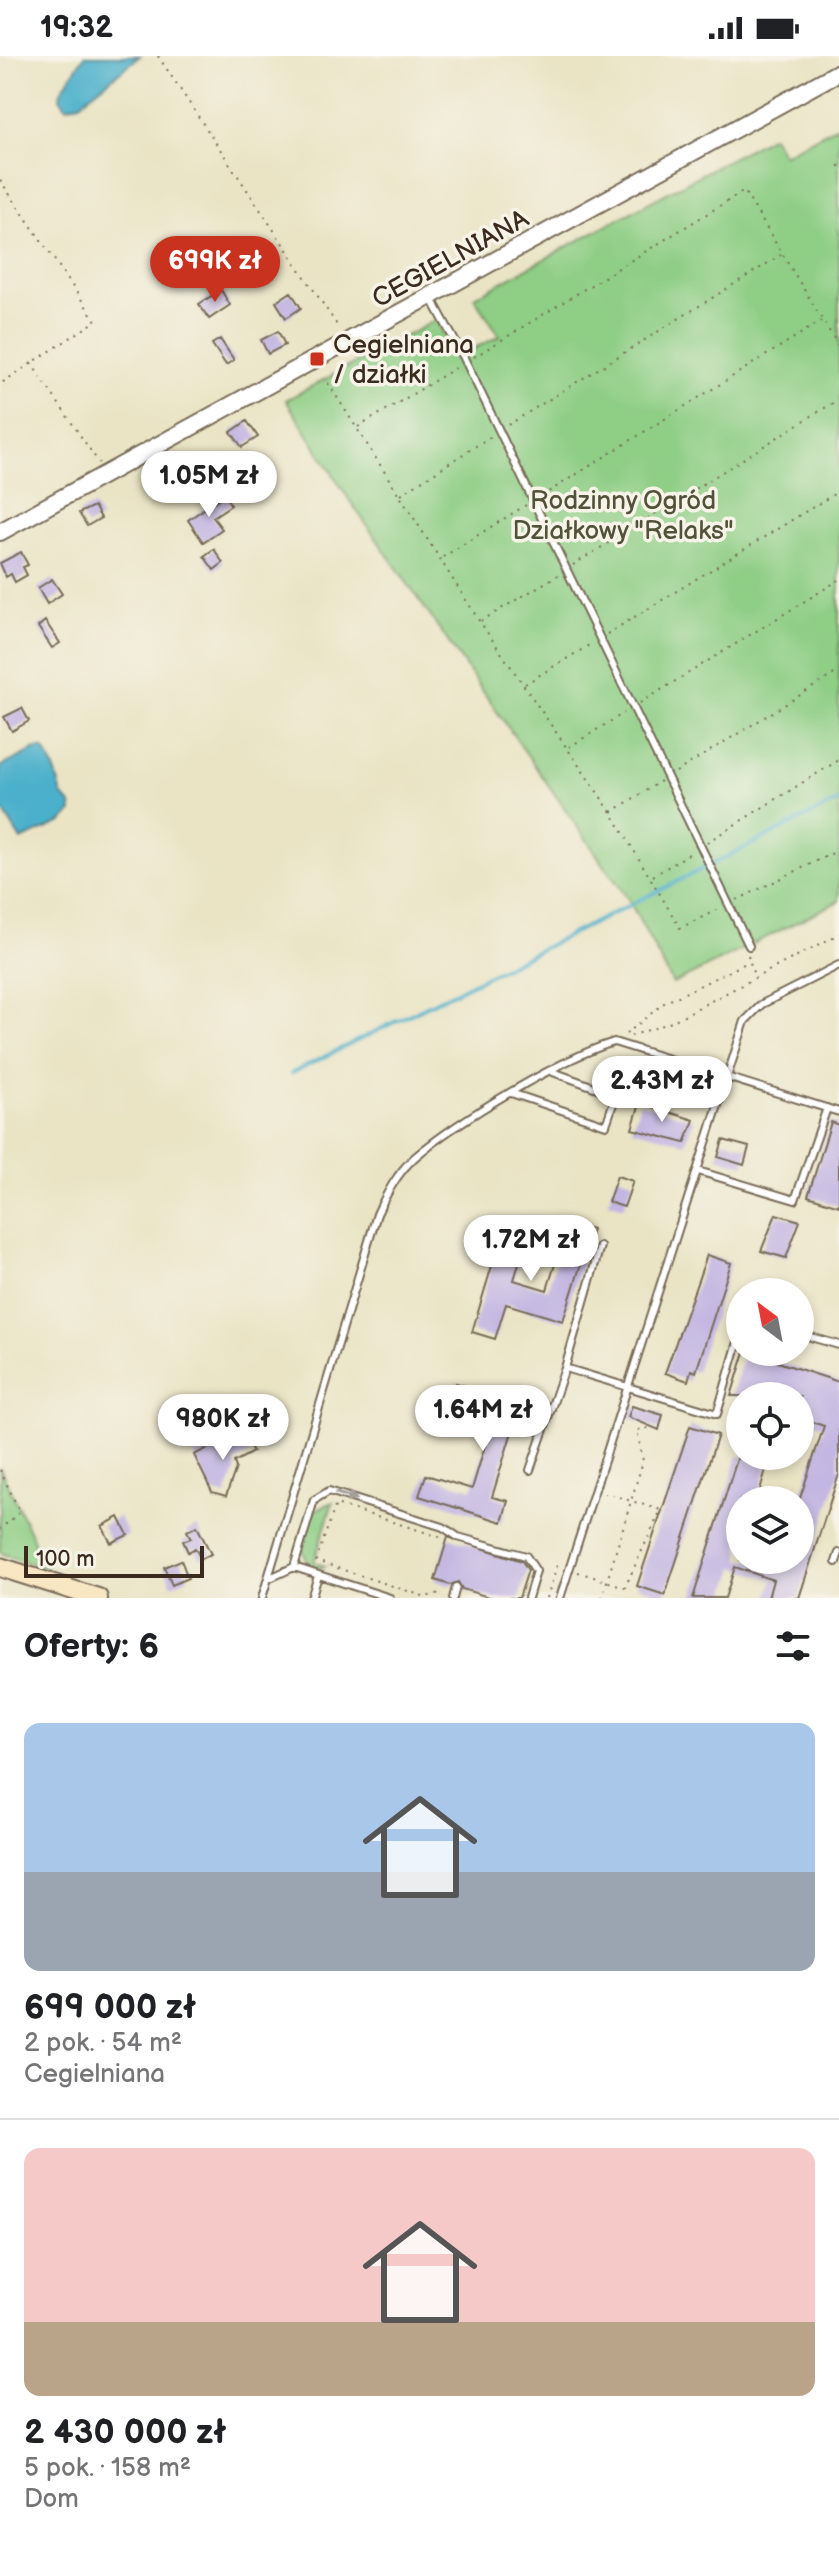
<!DOCTYPE html>
<html lang="pl">
<head>
<meta charset="utf-8">
<style>
	:root { --surface:#fff; --page:#f6f6f6; --text:#202124; --muted:#757577; --line:#e0e0e0; --accent:#c8321e }
	body { margin:0; font-family:"Balsamiq Sans",sans-serif; background:var(--page); color:var(--text); height:100vh; display:flex; flex-direction:column; font-size:30px; white-space:nowrap }
	* { box-sizing:border-box; margin:0 }
	p { font-size:26px; color:var(--muted) }
	.icon { flex:none; width:44px; height:44px; fill:none; stroke:currentColor; stroke-width:2; stroke-linecap:round; stroke-linejoin:round }
	.map { position:relative; height:1542px; overflow:hidden }
	.details { display:flex; flex-direction:column; background:var(--surface); flex:1 }
	.details>* { flex:none }
	.needle { width:52px; rotate:328deg }
	.controls { position:absolute; left:726px; top:1222px; display:grid; gap:16px }
	.controls a { display:grid; place-items:center; width:88px; height:88px; border-radius:50%; background:var(--surface); box-shadow:0 4px 12px #0003; font-size:40px }
	.scale { position:absolute; left:24px; bottom:20px; width:180px; box-sizing:border-box; padding-left:8px; border:4px solid #3b2a1e; border-top:0; font-size:22px; line-height:28px; white-space:nowrap; color:#3b2a1e; -webkit-text-stroke:6px #f7f3e8; paint-order:stroke }
	.price { position:absolute; translate:-50% -68px; padding:0 18px; border-radius:28px; background:#fff; color:#222; font-size:26px; line-height:52px; filter:drop-shadow(0 2px 4px #0008) }
	.price::after { content:''; position:absolute; left:50%; top:48px; width:24px; height:18px; margin-left:-12px; background:inherit; clip-path:polygon(0 0,100% 0,50% 100%) }
	.price.current { background:var(--accent); color:#fff }
	ul { padding:0; list-style:none }
	li { display:grid; align-content:center; gap:16px; height:424px; padding:0 24px }
	li+li { border-top:2px solid var(--line) }
	li span { display:grid; place-items:center; height:248px; border-radius:16px; color:#555 }
	li>.icon { margin-inline-start:auto }
	span .icon { width:144px; height:144px; fill:#fffc; stroke-width:1 }
	li b { font-size:34px }
	h2 { display:flex; justify-content:space-between; align-items:center; height:96px; padding:0 24px; font-size:34px }
	.status { display:flex; justify-content:space-between; align-items:center; height:56px; padding:0 40px; background:var(--surface); direction:ltr }
	.status svg { height:22px; fill:currentColor }
	.map>svg:first-child { display:block }
	.green { fill:#8ece85; stroke:#647c52; stroke-width:2 }
	.water { fill:#4bb0cb; stroke:#436d74; stroke-width:2 }
	.lines { fill:none; stroke-linecap:round; stroke-linejoin:round }
	.stream { stroke:#4bb0cb; stroke-width:4 }
	.building { fill:#c2b6e2 }
	.service-casing { stroke:#786b58; stroke-width:10 }
	.tertiary-casing { stroke:#786b58; stroke-width:20 }
	.secondary-casing { stroke:#786b58; stroke-width:22 }
	.path { stroke:#786b58; stroke-width:2; stroke-dasharray:2 6; stroke-linecap:butt }
	.service { stroke:#fff; stroke-width:6 }
	.tertiary { stroke:#fff; stroke-width:16 }
	.secondary { stroke:#f9e7c3; stroke-width:18 }
	.oneway { fill:#a79f9a }
	.poi-dot { fill:#c8321e; stroke:#f7f3e8; stroke-width:3 }
	.labels { text-anchor:middle; stroke-width:7; stroke-linejoin:round; paint-order:stroke }
	.street-label { font-size:26px; fill:#3b2a1e; stroke:#f7f3e8 }
	.poi-label { font-size:26px; fill:#3b2a1e; stroke:#f7f3e8; text-anchor:start }
	.park-label { font-size:26px; fill:#505338; stroke:#f7f3e8 }
</style>
</head>
<body>
<div class="status"><b>19:32</b><svg viewBox="0 0 49 12"><path d="M0 12V9h3v3zM5 12V6h3v6zM10 12V3h3v9zM15 12V0h3v12zM26 1h20v11H26zM47 4h2v5h-2z"/></svg></div>
<div class="map">
<svg width="839" height="1542" viewBox="0 0 839 1542">
	<rect width="100%" height="100%" fill="#f7f3e8"/>
	<filter id="ink" filterUnits="userSpaceOnUse"><feTurbulence type="fractalNoise" baseFrequency=".0125" numOctaves="2"/><feDisplacementMap in="SourceGraphic" scale="16" xChannelSelector="R" yChannelSelector="G"/><feConvolveMatrix kernelMatrix="1 2 1 2 8 2 1 2 1" color-interpolation-filters="sRGB"/></filter>
	<filter id="wash" filterUnits="userSpaceOnUse"><feTurbulence type="fractalNoise" baseFrequency=".006" numOctaves="4" result="noise"/><feDisplacementMap in="SourceGraphic" scale="32" xChannelSelector="R" yChannelSelector="G"/><feGaussianBlur stdDeviation="1.8" result="paint"/><feColorMatrix in="noise" values="0 0 0 0 0 0 0 0 0 0 0 0 0 0 0 0 0 1.4 0 .05"/><feComposite in="paint" operator="in"/></filter>
	<g filter="url(#wash)">
		<rect width="100%" height="100%" fill="#eae4c5"/>
		<path class="green" d="M839,69V845L673,928L630,846L350,445L286,344L436,264L456,301L500,280L474,241L772,80L783,99Z
			M0,1412L47,1513L0,1497Z
			M333,1446L314,1506L325,1510L318,1513L308,1507L302,1493L315,1454Z"/>
		<path class="water" d="M84,0H140L80,47L66,51L60,42L61,35Z
			M36,693H43C55,709 57,722 62,739L71,748L72,756L62,766L21,784L0,750V711Z"/>
		<g class="lines">
			<path class="stream" d="M292,1017L839,745"/>
		</g>
		<g id="blocks">
			<path class="building" d="M221,234L230,249L209,263L199,248Z
				M291,236L301,252L286,262L276,246Z
				M278,275L285,289L268,298L261,284Z
				M220,283L234,304L226,309L212,288Z
				M247,365L258,381L242,391L231,376Z
				M226,399L239,418L221,431L223,435L215,441L206,428L220,417L214,408Z
				M224,439L231,449L213,461L222,473L203,486L188,464Z
				M94,450L101,462L87,470L79,457Z
				M214,493L223,507L214,514L204,500Z
				M21,496L28,509L23,511L27,519L15,526L11,518L6,521L0,507Z
				M52,523L62,538L47,548L38,532Z
				M45,565L60,587L52,592L38,571Z
				M22,652L29,665L12,675L4,661Z
				M640,1047L694,1064L685,1087L632,1073Z
				M831,1066L839,1069V1150L808,1140Z
				M723,1084L749,1091L744,1109L718,1101Z
				M617,1120L633,1125L624,1151L608,1146Z
				M776,1158L800,1165L786,1202L761,1195Z
				M568,1166L592,1173L563,1265L506,1248L495,1283L472,1276L500,1183L524,1190L514,1224L547,1234Z
				M707,1199L731,1207L696,1316L691,1314L688,1325L665,1317Z
				M745,1296H781L778,1306L839,1326V1418L799,1542H768L773,1524L735,1511L725,1542H693L738,1400H770L757,1444H740V1504H800V1442L824,1370L800,1362V1340H731Z
				M456,1327L539,1352L532,1374L514,1369L492,1441L508,1445L502,1466L419,1440L426,1419L472,1433L493,1363L449,1349Z
				M632,1350L663,1359L659,1374L628,1361Z
				M690,1370L718,1379L665,1539L637,1530Z
				M243,1375L253,1396L234,1406L236,1412L226,1440L212,1436L194,1399Z
				M119,1461L128,1479L111,1487L102,1470Z
				M197,1470L211,1498L201,1503L195,1492L188,1496L183,1485L191,1482L187,1475Z
				M448,1481L522,1505L528,1514L519,1542H492L462,1533L458,1526L450,1529L435,1524Z
				M181,1504L188,1522L172,1529L164,1511Z"/>
		</g>
	</g>
	<g filter="url(#ink)">
		<use href="#blocks" fill-opacity="0" stroke="#786b58" stroke-width="2"/>
		<g class="lines">
			<g class="service-casing">
				<path id="service" d="M432,243L463,300L749,890
					M511,1037L606,1069L616,1039L553,1016
					M698,1115L795,1144L827,1052
					M800,1278L839,1289
					M565,1312L600,1190
					M530,1414L565,1312L717,1358L740,1279
					M836,1506L839,1497
					M294,1511L314,1444L329,1435L443,1471L458,1481L526,1500L536,1515L528,1542
					M268,1523L294,1511L390,1542
					M262,1542L377,1158C387,1137 397,1117 415,1101C457,1065 562,1002 614,986L839,1056
					M311,1542L318,1520
					M453,1542L456,1531
					M560,1542L745,965L762,948L839,909"/>
			</g>
			<g class="tertiary-casing">
				<path id="tertiary" d="M0,476L839,16"/>
			</g>
			<g class="secondary-casing">
				<path id="secondary" d="M0,1511L98,1542"/>
			</g>
			<path class="path" d="M158,0L339,272
				M839,109V113
				M0,124L96,265L0,328
				M474,301L744,135L839,291
				M31,307L99,407
				M328,327L480,566L611,756L680,872L721,852
				M508,369L781,199
				M358,371L459,310
				M401,438L493,379
				M542,440L821,265
				M443,501L526,449
				M573,509L839,343
				M481,565L558,519
				M607,578L839,435
				M525,628L591,588
				M640,647L839,524
				M569,691L624,657
				M676,716L839,615
				M612,756L661,725
				M707,786L839,704
				M653,820L692,796
				M737,844L839,794
				M748,899L754,920
				M626,978L664,947L748,906
				M631,980L669,967L839,878
				M0,1414L20,1456L0,1473
				M440,1481L336,1448L316,1505L426,1541L443,1536
				M578,1516L625,1531L661,1454L605,1437
				M547,1542L557,1509L561,1510
				M602,1542L643,1405L637,1374L653,1371"/>
			<use href="#service" class="service"/>
			<use href="#tertiary" class="tertiary"/>
			<use href="#secondary" class="secondary"/>
		</g>
		<defs><path id="oneway-solid" d="M-6-.8H1V-3.2L6.5 0L1 3.2V.8H-6Z" transform="scale(2)"/></defs>
		<use class="oneway" href="#oneway-solid" transform="translate(346 1440) rotate(17)"/>
	</g>
	<rect class="poi-dot" x="309" y="295" width="16" height="16" rx="4"/>
	<g class="labels">
		<g class="street-label">
			<text transform="translate(450 202) rotate(-29)" y="9">CEGIELNIANA</text>
		</g>
		<g class="poi-label">
			<text x="333" y="297">Cegielniana<tspan x="333" dy="30">/ działki</tspan></text>
		</g>
		<g class="park-label">
			<text x="623" y="453">Rodzinny Ogród<tspan x="623" dy="30">Działkowy "Relaks"</tspan></text>
		</g>
	</g>
</svg>
<div class="controls">
<a><svg class="needle" viewBox="-14 -14 28 28"><path d="M0-13l5 13h-10z" fill="#e53935"/><path d="M0 13l5-13h-10z" fill="#757577"/></svg></a>
<a><svg class="icon" aria-label="locate" viewBox="0 0 24 24"><circle cx="12" cy="12" r="6"/><path d="M12 2v4M12 18v4M2 12h4M18 12h4"/></svg></a>
<a><svg class="icon" aria-label="layers" viewBox="0 0 24 24"><path d="M12 4l9 5-9 5-9-5zM3 14l9 5 9-5"/></svg></a>
</div>
<div class="scale">100 m</div>
<b class="price current" style="left:215px;top:248px">699K zł</b>
<b class="price" style="left:209px;top:463px">1.05M zł</b>
<b class="price" style="left:662px;top:1068px">2.43M zł</b>
<b class="price" style="left:531px;top:1227px">1.72M zł</b>
<b class="price" style="left:483px;top:1397px">1.64M zł</b>
<b class="price" style="left:223px;top:1406px">980K zł</b>
</div>
<section class="details">
<h2>Oferty: 6<svg class="icon" aria-label="filters" viewBox="0 0 24 24"><path d="M4 7h16M4 17h16"/><circle cx="9" cy="7" r="2"/><circle cx="15" cy="17" r="2"/></svg></h2>
<ul>
<li><span style="background:linear-gradient(#a9c7e8 60%,#9aa5b1 0)"><svg class="icon" aria-label="home" viewBox="0 0 24 24"><path d="M3 11l9-7 9 7M6 9v11h12V9"/></svg></span><div><b>699 000 zł</b><p>2 pok. · 54 m²</p><p>Cegielniana</p></div></li>
<li><span style="background:linear-gradient(#f6c9c9 70%,#b9a48a 0)"><svg class="icon" aria-label="home" viewBox="0 0 24 24"><path d="M3 11l9-7 9 7M6 9v11h12V9"/></svg></span><div><b>2 430 000 zł</b><p>5 pok. · 158 m²</p><p>Dom</p></div></li>
</ul>
</section>
</body>
</html>
